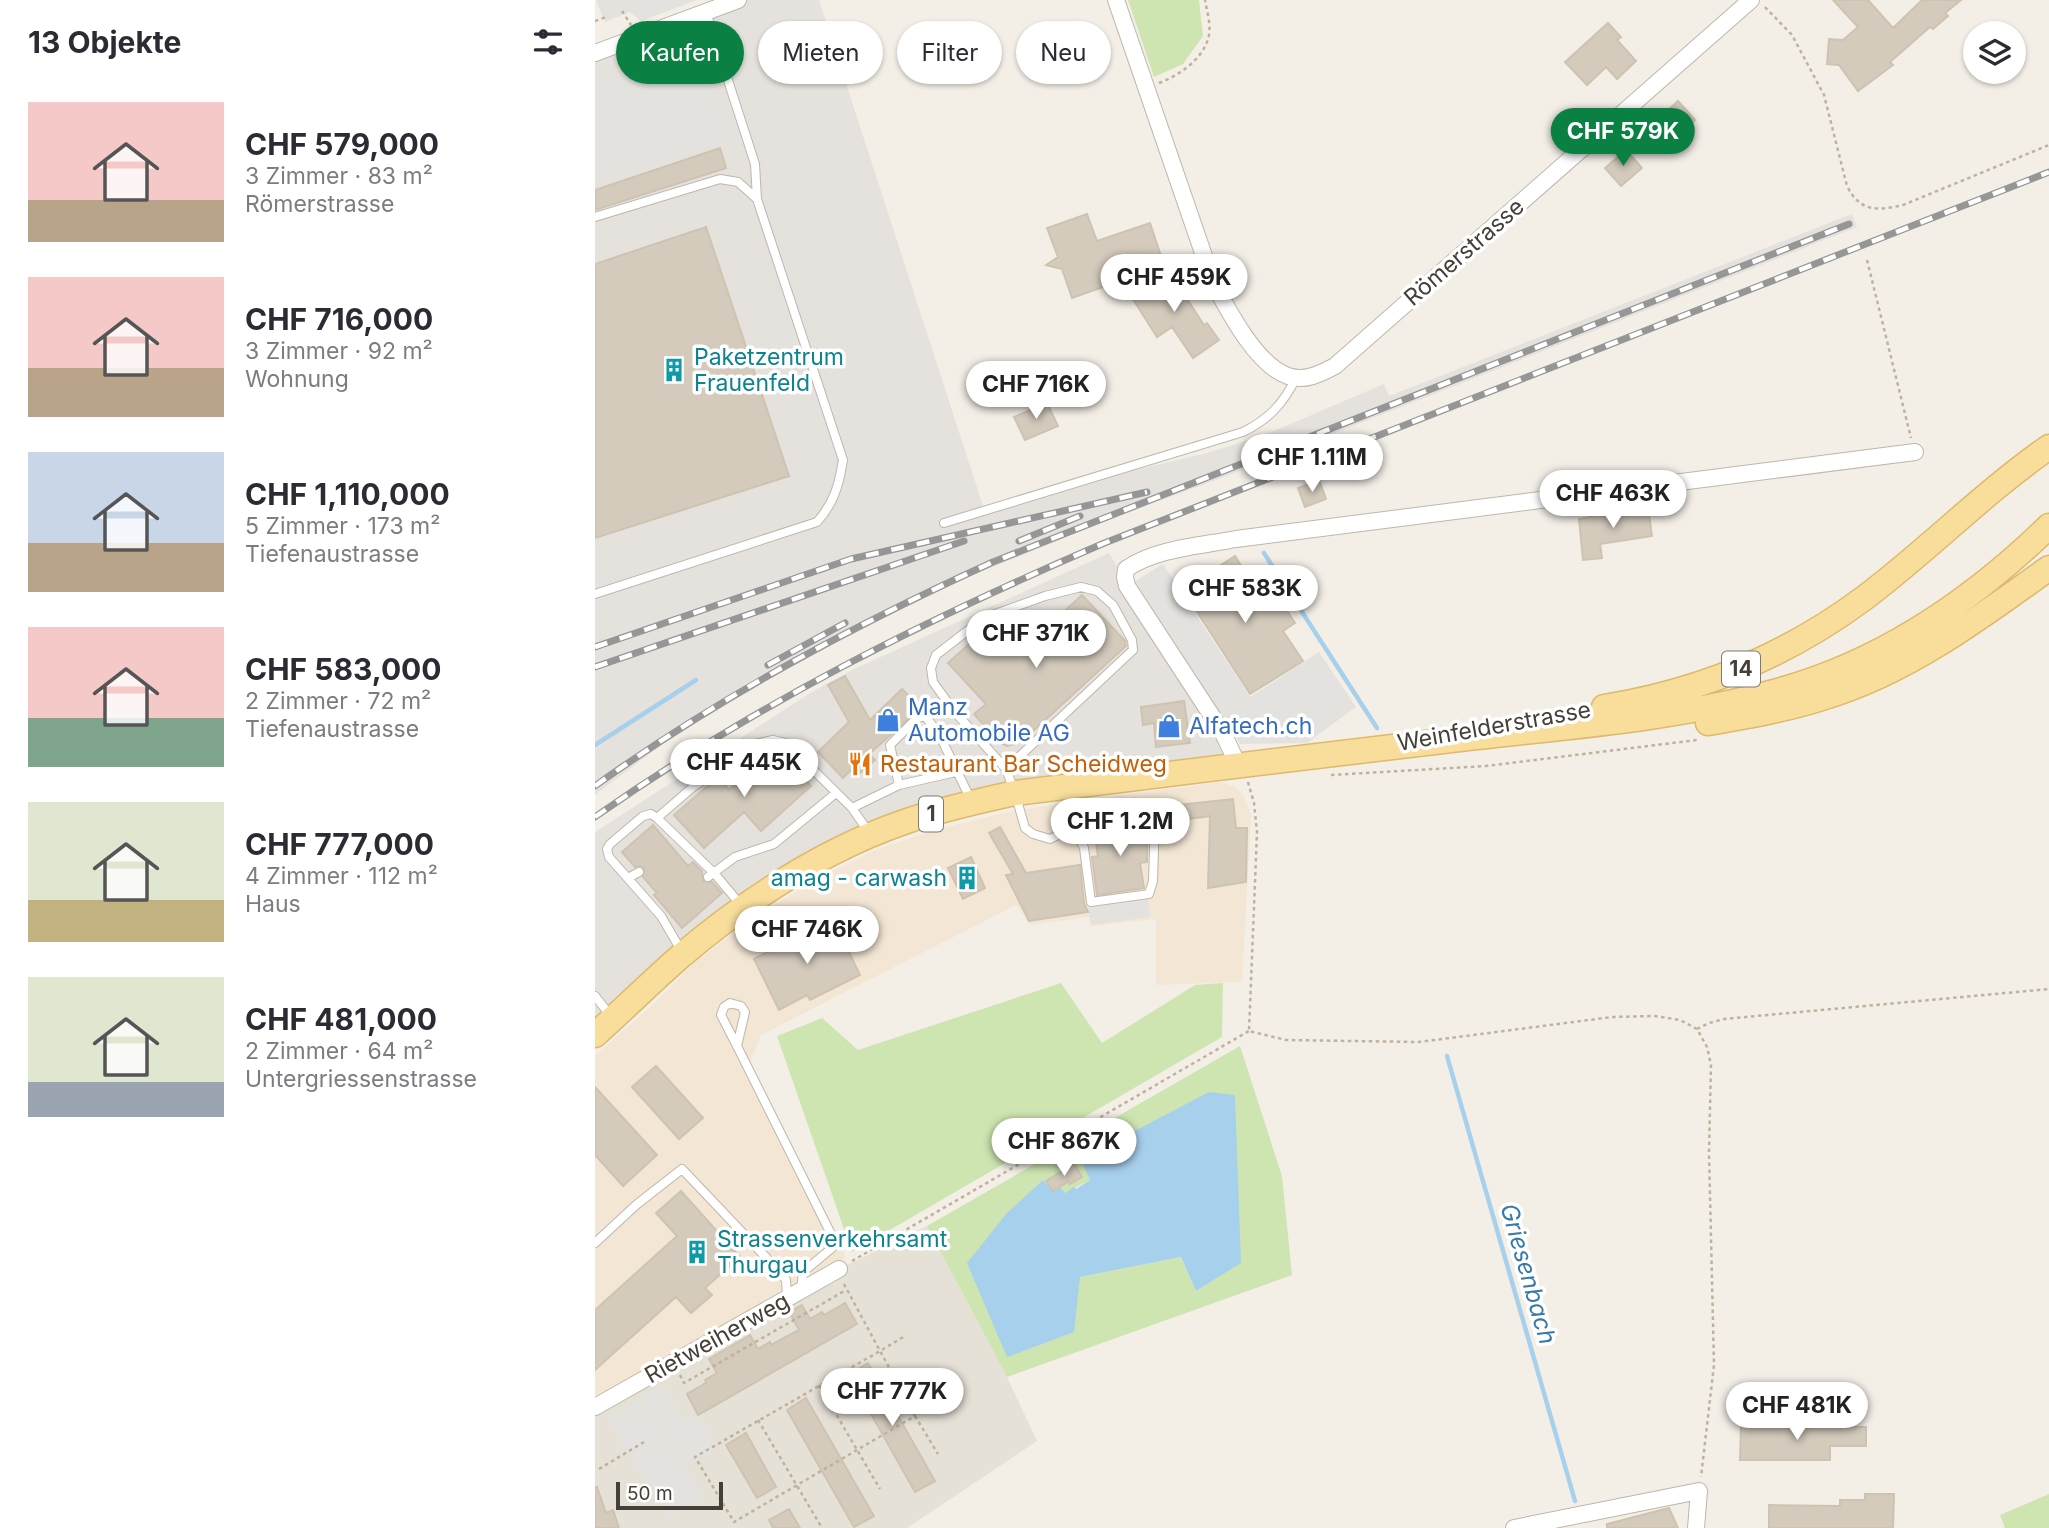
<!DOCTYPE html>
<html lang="de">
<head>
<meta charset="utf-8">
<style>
	:root { --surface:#fff; --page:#f2f2f3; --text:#2b2b33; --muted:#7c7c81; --accent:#0b8043 }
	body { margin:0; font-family:Inter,sans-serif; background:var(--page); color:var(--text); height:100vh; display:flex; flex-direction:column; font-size:26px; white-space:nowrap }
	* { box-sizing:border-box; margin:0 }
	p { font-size:23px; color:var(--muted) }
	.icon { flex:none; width:38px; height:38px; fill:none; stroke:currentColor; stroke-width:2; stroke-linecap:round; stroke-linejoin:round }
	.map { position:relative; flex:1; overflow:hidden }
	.side { display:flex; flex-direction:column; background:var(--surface); width:595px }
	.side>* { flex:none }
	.banner { position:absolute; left:21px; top:21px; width:665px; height:63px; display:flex; gap:14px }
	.fabs { position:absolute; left:1368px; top:21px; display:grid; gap:14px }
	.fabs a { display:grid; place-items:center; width:63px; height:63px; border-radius:50%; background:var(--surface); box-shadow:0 2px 5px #0004; font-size:35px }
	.scale { position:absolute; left:21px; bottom:18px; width:107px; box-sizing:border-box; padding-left:7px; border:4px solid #454037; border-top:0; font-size:19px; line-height:24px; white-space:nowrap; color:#454037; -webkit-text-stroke:5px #fff; paint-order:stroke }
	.price { position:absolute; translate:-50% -60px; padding:0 16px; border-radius:24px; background:#fff; color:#222; font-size:23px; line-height:46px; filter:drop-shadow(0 2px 4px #0008) }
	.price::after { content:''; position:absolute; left:50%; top:42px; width:21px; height:16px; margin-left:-10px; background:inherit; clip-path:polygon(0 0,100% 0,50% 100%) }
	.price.current { background:var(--accent); color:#fff }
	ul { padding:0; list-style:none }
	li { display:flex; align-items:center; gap:21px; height:175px; padding:0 28px }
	li span { display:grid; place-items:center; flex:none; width:196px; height:140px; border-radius:0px; color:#555 }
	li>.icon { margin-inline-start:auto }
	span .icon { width:84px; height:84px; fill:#fffc; stroke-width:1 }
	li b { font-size:30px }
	h2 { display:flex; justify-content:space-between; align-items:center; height:84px; padding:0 28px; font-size:30px }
	.chip { padding:0 24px; border-radius:32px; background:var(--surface); box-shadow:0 2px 5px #0004; font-size:24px; line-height:63px }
	.chip.current { background:var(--accent); color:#fff }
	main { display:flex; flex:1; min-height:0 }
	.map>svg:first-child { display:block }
	.residential { fill:#e6e1d6 }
	.commercial { fill:#f3e6d4 }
	.industrial { fill:#e5e1dc }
	.green { fill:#cee5b2; fill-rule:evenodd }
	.parking { fill:#e4e2df }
	.water { fill:#a7d0ec }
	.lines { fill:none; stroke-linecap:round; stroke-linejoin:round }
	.stream { stroke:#a7d0ec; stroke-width:4.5 }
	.building { fill:#d4cbbd; stroke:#cec3b1; stroke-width:2 }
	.lane-casing { stroke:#beb7aa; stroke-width:10 }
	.street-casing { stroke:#beb7aa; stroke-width:18 }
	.primary-casing { stroke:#ddba6b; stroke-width:27 }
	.path { stroke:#bfb29c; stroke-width:2.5; stroke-dasharray:3.5 3.5; stroke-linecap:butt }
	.lane { stroke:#fff; stroke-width:8 }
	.street { stroke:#fff; stroke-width:16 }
	.primary { stroke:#f8dd9b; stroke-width:24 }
	.rail-casing { stroke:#969696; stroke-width:7 }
	.rail { stroke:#fff; stroke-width:4.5; stroke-dasharray:13; stroke-linecap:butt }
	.labels { text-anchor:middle; stroke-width:7; stroke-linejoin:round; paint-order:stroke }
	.shield { fill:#fff; stroke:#7d7973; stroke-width:2 }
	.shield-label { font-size:21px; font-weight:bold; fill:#454037 }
	.street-label { font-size:23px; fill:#454037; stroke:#fff }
	.culture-label { font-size:23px; fill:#0d838f; stroke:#fff; text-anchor:start }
	.shop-label { font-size:23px; fill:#366cbe; stroke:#fff; text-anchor:start }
	.food-label { font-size:23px; fill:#c56008; stroke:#fff; text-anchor:start }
	.water-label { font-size:24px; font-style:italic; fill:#367aab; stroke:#fff }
</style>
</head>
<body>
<main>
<section class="side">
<h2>13 Objekte<svg class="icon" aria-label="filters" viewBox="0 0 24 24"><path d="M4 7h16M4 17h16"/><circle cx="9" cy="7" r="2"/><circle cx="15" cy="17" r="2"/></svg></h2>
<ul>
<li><span style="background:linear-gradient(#f6c9c9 70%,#b9a48a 0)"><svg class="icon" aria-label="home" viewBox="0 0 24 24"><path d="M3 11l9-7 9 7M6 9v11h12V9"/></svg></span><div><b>CHF 579,000</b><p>3 Zimmer · 83 m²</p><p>Römerstrasse</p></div></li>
<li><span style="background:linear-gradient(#f6c9c9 65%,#b9a48a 0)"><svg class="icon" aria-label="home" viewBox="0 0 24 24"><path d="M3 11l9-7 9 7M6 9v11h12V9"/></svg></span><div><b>CHF 716,000</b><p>3 Zimmer · 92 m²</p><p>Wohnung</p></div></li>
<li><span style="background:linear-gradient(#c9d6e8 65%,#b9a48a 0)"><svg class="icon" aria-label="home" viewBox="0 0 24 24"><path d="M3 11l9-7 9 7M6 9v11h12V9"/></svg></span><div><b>CHF 1,110,000</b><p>5 Zimmer · 173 m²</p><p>Tiefenaustrasse</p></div></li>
<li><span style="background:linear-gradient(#f6c9c9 65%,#7fa58c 0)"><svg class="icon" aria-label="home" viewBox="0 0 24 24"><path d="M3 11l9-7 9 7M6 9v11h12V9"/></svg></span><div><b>CHF 583,000</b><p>2 Zimmer · 72 m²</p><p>Tiefenaustrasse</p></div></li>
<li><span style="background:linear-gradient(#dfe7d0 70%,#c2b280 0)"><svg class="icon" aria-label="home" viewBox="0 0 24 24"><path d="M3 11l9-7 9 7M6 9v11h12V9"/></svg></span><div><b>CHF 777,000</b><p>4 Zimmer · 112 m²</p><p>Haus</p></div></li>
<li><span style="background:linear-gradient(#dfe7d0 75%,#9aa5b1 0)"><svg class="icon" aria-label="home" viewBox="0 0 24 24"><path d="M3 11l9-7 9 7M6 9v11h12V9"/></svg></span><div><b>CHF 481,000</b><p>2 Zimmer · 64 m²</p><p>Untergriessenstrasse</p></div></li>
</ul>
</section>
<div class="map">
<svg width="1454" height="1528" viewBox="0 0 1454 1528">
	<rect width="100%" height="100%" fill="#f3efe7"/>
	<path class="residential" d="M332,1226L412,1377L442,1441L312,1528H0V1407L244,1269Z"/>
	<path class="commercial" d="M626,782L640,787L648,795L656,814L647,982L561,985V919L496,926L494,917L435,925L421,905L166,1035L155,1063L251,1257L0,1400V1055L59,1004L99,963L158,918L222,879L280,850L347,828L413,812L472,802Z"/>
	<path class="industrial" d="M143,0H224L388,506L612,453L670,435L789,384L794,396L1257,214L1262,227L629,477L499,525L354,585L297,611L214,656L85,731L0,795V53Z
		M514,553L643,765L420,793L207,870L0,1035V832L220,690L259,669Z"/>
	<path class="green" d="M533,0H604L608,36L588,64L559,77Z
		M466,983L507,1043L600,985L628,983L627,1037L257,1252L182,1036L227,1018L263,1050Z
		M645,1046L687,1176L697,1275L412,1377L332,1226ZM449,1180L458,1191L470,1193L495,1180L645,1263L601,1291L586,1257L485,1277Z
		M1454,1494V1528H1410L1405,1515Z"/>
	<path class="parking" d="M1,0H102L46,21L35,12L10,22Z
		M93,45L110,68L132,140L0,182V87L23,79L20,69Z
		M568,564L655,697L724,652L761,707L712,743L645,744L540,581Z
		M553,900L555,917L496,925L493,908Z
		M67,1386L89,1423L103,1415L122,1447L91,1465L47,1397Z
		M45,1399L109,1498L75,1519L13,1420Z"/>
	<path class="water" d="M614,1092L640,1095L646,1263L601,1291L586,1257L485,1277L479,1332L412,1357L372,1263L412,1213L448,1180L458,1191L465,1187L470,1193L479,1187L481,1189L495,1180L488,1164L513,1145Z"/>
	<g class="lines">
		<path class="stream" d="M669,553L782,728
			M0,745L101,680
			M852,1056L980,1501"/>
	</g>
	<path class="building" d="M1238,0H1273L1298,28L1327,0H1366L1350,13L1353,16L1338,29L1335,27L1295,62L1298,65L1263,91L1244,65L1232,64L1234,39L1248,40L1263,27Z
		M1013,23L1026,37L1022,40L1041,61L1022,79L1011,67L992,85L970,62Z
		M1083,101L1100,120L1079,139L1061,121Z
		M125,148L131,168L0,210V190Z
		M1031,150L1047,168L1026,186L1010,168Z
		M492,214L502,241L555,223L567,259L514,277L517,284L477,298L467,269L451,265L463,257L452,228Z
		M111,227L194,476L0,538V264Z
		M574,271L609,325L612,323L624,340L598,358L577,327L562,337L536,296Z
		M452,403L463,426L430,440L419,417Z
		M724,480L731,499L710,507L703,488Z
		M1053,507L1057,536L1005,544L1007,558L988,560L984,519Z
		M640,556L671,605L683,597L700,623L688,631L708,661L655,694L588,590Z
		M487,595L530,641L531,646L426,742L412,746L405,743L379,714L391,704L353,663L393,627L407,642L422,629L435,643Z
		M250,676L275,720L307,689L326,708L274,754L280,760L263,775L257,769L248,778L223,752L254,722L233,685Z
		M589,701L595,743L561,747L559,723L548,725L546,707Z
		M181,748L216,786L166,831L149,812L109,848L79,815L123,777L134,790Z
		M638,799L641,828H652L651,882L613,888L615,816L586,820L584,805Z
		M58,825L93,866L98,862L107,871L108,881L117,882L127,893L87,928L59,895L62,893L48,877L49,868L45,866L40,867L27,852Z
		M524,826H552V862L545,863L549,888L502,895L497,857L503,856L499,829Z
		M405,827L431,873L485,865L489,903L493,912L434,921L411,875L418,874L394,833Z
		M376,857L390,888L368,899L353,868Z
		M238,919L265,975L215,1000L212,995L184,1010L159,959Z
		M61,1066L108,1118L84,1139L37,1087Z
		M0,1087L62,1155L28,1186L0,1155Z
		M479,1164L487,1177L475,1184L474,1181L458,1191L451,1181Z
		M86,1191L145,1257L110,1288L117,1295L96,1313L81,1297L0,1370V1310L82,1236L61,1213Z
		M250,1303L262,1324L103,1415L92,1394L111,1383L110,1380L122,1373L114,1359L155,1335L163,1349L175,1342L176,1345L204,1330L194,1312L207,1305L215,1319L227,1312L229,1315Z
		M273,1363L340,1481L320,1492L254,1375Z
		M211,1398L279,1516L259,1527L192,1410Z
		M1146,1426L1271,1427V1446H1235V1460H1145Z
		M151,1433L181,1487L162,1498L131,1445Z
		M0,1487H2L11,1513L18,1510L24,1528H0Z
		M1270,1494H1299L1298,1528H1174V1505L1245,1506V1500H1270Z
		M1074,1508L1083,1528H1012V1524Z
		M194,1509L205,1528H178L174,1520Z"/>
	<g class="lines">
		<g class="lane-casing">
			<path id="lane" d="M111,12L160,164L162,199
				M0,217L125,179L143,182L162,199L248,460C244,485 239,503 222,522L0,594
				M349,523L648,432C674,419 688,404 701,378
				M411,769L538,650L537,640L518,605L502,591L486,587L450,596L389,618L341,655L336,668L338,682L359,711L411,769L420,793L430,828L438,834L455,839L489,823L503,819H560L558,881L554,894L496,902L489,848L480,828
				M304,785L295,745L322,718L330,716L344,734L376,800
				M257,808L304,785L361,772
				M62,818L98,787L160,744L178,740L191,743L257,808L275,834
				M113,877L140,857L179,844L241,793
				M33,878L44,872
				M87,952L66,916L14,857L12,849L15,844L48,816L56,814L62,818L119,873L145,904
				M0,996L15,1015
				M142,1046L126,1015L129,1007L135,1003L146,1006L150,1012L142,1046L237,1236V1248L208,1272L206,1290
				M0,1243L41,1205L87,1169L185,1272L191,1280L192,1297"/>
		</g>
		<g class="street-casing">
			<path id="street" d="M521,0L618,282C633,310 661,365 693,376C709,382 725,374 740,366L1156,0
				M0,53L143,0
				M643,765L628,733L532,586L530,577L531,569C562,548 605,546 641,539L1320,452
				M0,1407L244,1269
				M919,1528L1104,1491L1101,1528"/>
		</g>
		<g class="primary-casing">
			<path id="primary" d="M1009,707C1103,692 1191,656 1268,599C1332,551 1388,493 1454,447
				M1113,723C1154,716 1194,709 1233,696C1314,671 1386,617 1454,568
				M0,1035C29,1009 57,981 87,955C152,900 230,849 312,821C347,809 384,801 420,793C565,774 711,758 856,740C966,727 1079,720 1186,690C1289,661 1378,600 1454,526"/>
		</g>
		<path class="path" d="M1170,7L1197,35L1229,95L1252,186C1265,212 1282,211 1308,205L1454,145
			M27,11L36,25
			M0,21L11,17
			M564,83C583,76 607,60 613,39C617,27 612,12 610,0
			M1272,260L1316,438
			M736,775L891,766L1102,740
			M653,782L659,803L662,832L654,1031L691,1040L824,1042L1017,1017L1060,1016L1085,1020L1102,1029L1112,1047L1116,1065L1114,1152L1119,1365L1106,1477
			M1102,1029L1114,1023L1129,1019L1454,989
			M257,1261L654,1031
			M249,1284L285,1351L289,1358L320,1416L139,1522L100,1457L121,1445L285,1351L310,1336
			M85,1375L89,1383L251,1290
			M224,1385L285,1489
			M320,1416L343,1454
			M163,1420L227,1528
			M4,1469L49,1442"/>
		<use href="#lane" class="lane"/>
		<use href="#street" class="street"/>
		<use href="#primary" class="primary"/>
		<g class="rail-casing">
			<path id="rail" d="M424,541L485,516
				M0,647L256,559L552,492
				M173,665L250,623
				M0,667L369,541
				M0,786C124,697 259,625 398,562L1254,224
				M0,817C161,704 328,621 507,544L1454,172"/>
		</g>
		<use href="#rail" class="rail"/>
	</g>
	<defs>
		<g id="building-bare" transform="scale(1.89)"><path d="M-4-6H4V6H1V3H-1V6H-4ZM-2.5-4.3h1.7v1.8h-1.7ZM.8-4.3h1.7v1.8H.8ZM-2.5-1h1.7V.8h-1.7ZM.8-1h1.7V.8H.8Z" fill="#0f9aa8" stroke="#fff" stroke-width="2.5" paint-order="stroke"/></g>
		<g id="shop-bare" transform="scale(1.89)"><path d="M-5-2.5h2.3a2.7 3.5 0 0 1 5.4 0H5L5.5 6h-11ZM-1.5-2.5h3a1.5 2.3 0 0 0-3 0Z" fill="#3f7fe0" stroke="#fff" stroke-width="2.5" paint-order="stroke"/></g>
		<g id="restaurant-bare" transform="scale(1.89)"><path d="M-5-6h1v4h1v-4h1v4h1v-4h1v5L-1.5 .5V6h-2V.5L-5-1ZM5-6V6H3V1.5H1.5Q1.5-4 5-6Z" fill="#e8710a" stroke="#fff" stroke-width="2.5" paint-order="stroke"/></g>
	</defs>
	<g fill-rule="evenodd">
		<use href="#building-bare" x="79" y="370"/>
		<use href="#shop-bare" x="293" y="720"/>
		<use href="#shop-bare" x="574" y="726"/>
		<use href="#restaurant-bare" x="265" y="764"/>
		<use href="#building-bare" x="372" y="878"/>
		<use href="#building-bare" x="102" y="1252"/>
	</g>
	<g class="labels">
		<g class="shield">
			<rect x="1127" y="651.5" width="38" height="35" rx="5"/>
			<rect x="324" y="796.5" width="24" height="35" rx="5"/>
		</g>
		<g class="shield-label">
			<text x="1146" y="676">14</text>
			<text x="336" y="821">1</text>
		</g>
		<g class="street-label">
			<text transform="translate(869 252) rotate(-41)" y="8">Römerstrasse</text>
			<text transform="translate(899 726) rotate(-10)" y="8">Weinfelderstrasse</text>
			<text transform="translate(122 1338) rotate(-29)" y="8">Rietweiherweg</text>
		</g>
		<g class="culture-label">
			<text x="99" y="365">Paketzentrum<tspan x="99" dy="26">Frauenfeld</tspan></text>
			<text x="352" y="886" text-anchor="end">amag - carwash</text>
			<text x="122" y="1247">Strassenverkehrsamt<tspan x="122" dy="26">Thurgau</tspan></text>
		</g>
		<g class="shop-label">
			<text x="313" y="715">Manz<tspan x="313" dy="26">Automobile AG</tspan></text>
			<text x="594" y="734">Alfatech.ch</text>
		</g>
		<g class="food-label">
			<text x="285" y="772">Restaurant Bar Scheidweg</text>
		</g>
		<g class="water-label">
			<text transform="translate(933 1274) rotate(74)" y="8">Griesenbach</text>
		</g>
	</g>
</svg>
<div class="fabs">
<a><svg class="icon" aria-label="layers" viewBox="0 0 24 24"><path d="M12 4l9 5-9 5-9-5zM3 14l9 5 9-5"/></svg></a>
</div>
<div class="scale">50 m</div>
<b class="price current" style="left:1028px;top:168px">CHF 579K</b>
<b class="price" style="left:579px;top:314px">CHF 459K</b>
<b class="price" style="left:441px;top:421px">CHF 716K</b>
<b class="price" style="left:717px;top:494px">CHF 1.11M</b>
<b class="price" style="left:1018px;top:530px">CHF 463K</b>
<b class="price" style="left:650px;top:625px">CHF 583K</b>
<b class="price" style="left:441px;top:670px">CHF 371K</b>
<b class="price" style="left:149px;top:799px">CHF 445K</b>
<b class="price" style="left:525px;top:858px">CHF 1.2M</b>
<b class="price" style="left:212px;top:966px">CHF 746K</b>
<b class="price" style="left:469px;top:1178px">CHF 867K</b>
<b class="price" style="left:297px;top:1428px">CHF 777K</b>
<b class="price" style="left:1202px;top:1442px">CHF 481K</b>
<div class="banner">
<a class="chip current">Kaufen</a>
<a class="chip">Mieten</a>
<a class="chip">Filter</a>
<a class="chip">Neu</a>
</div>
</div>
</main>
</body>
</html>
